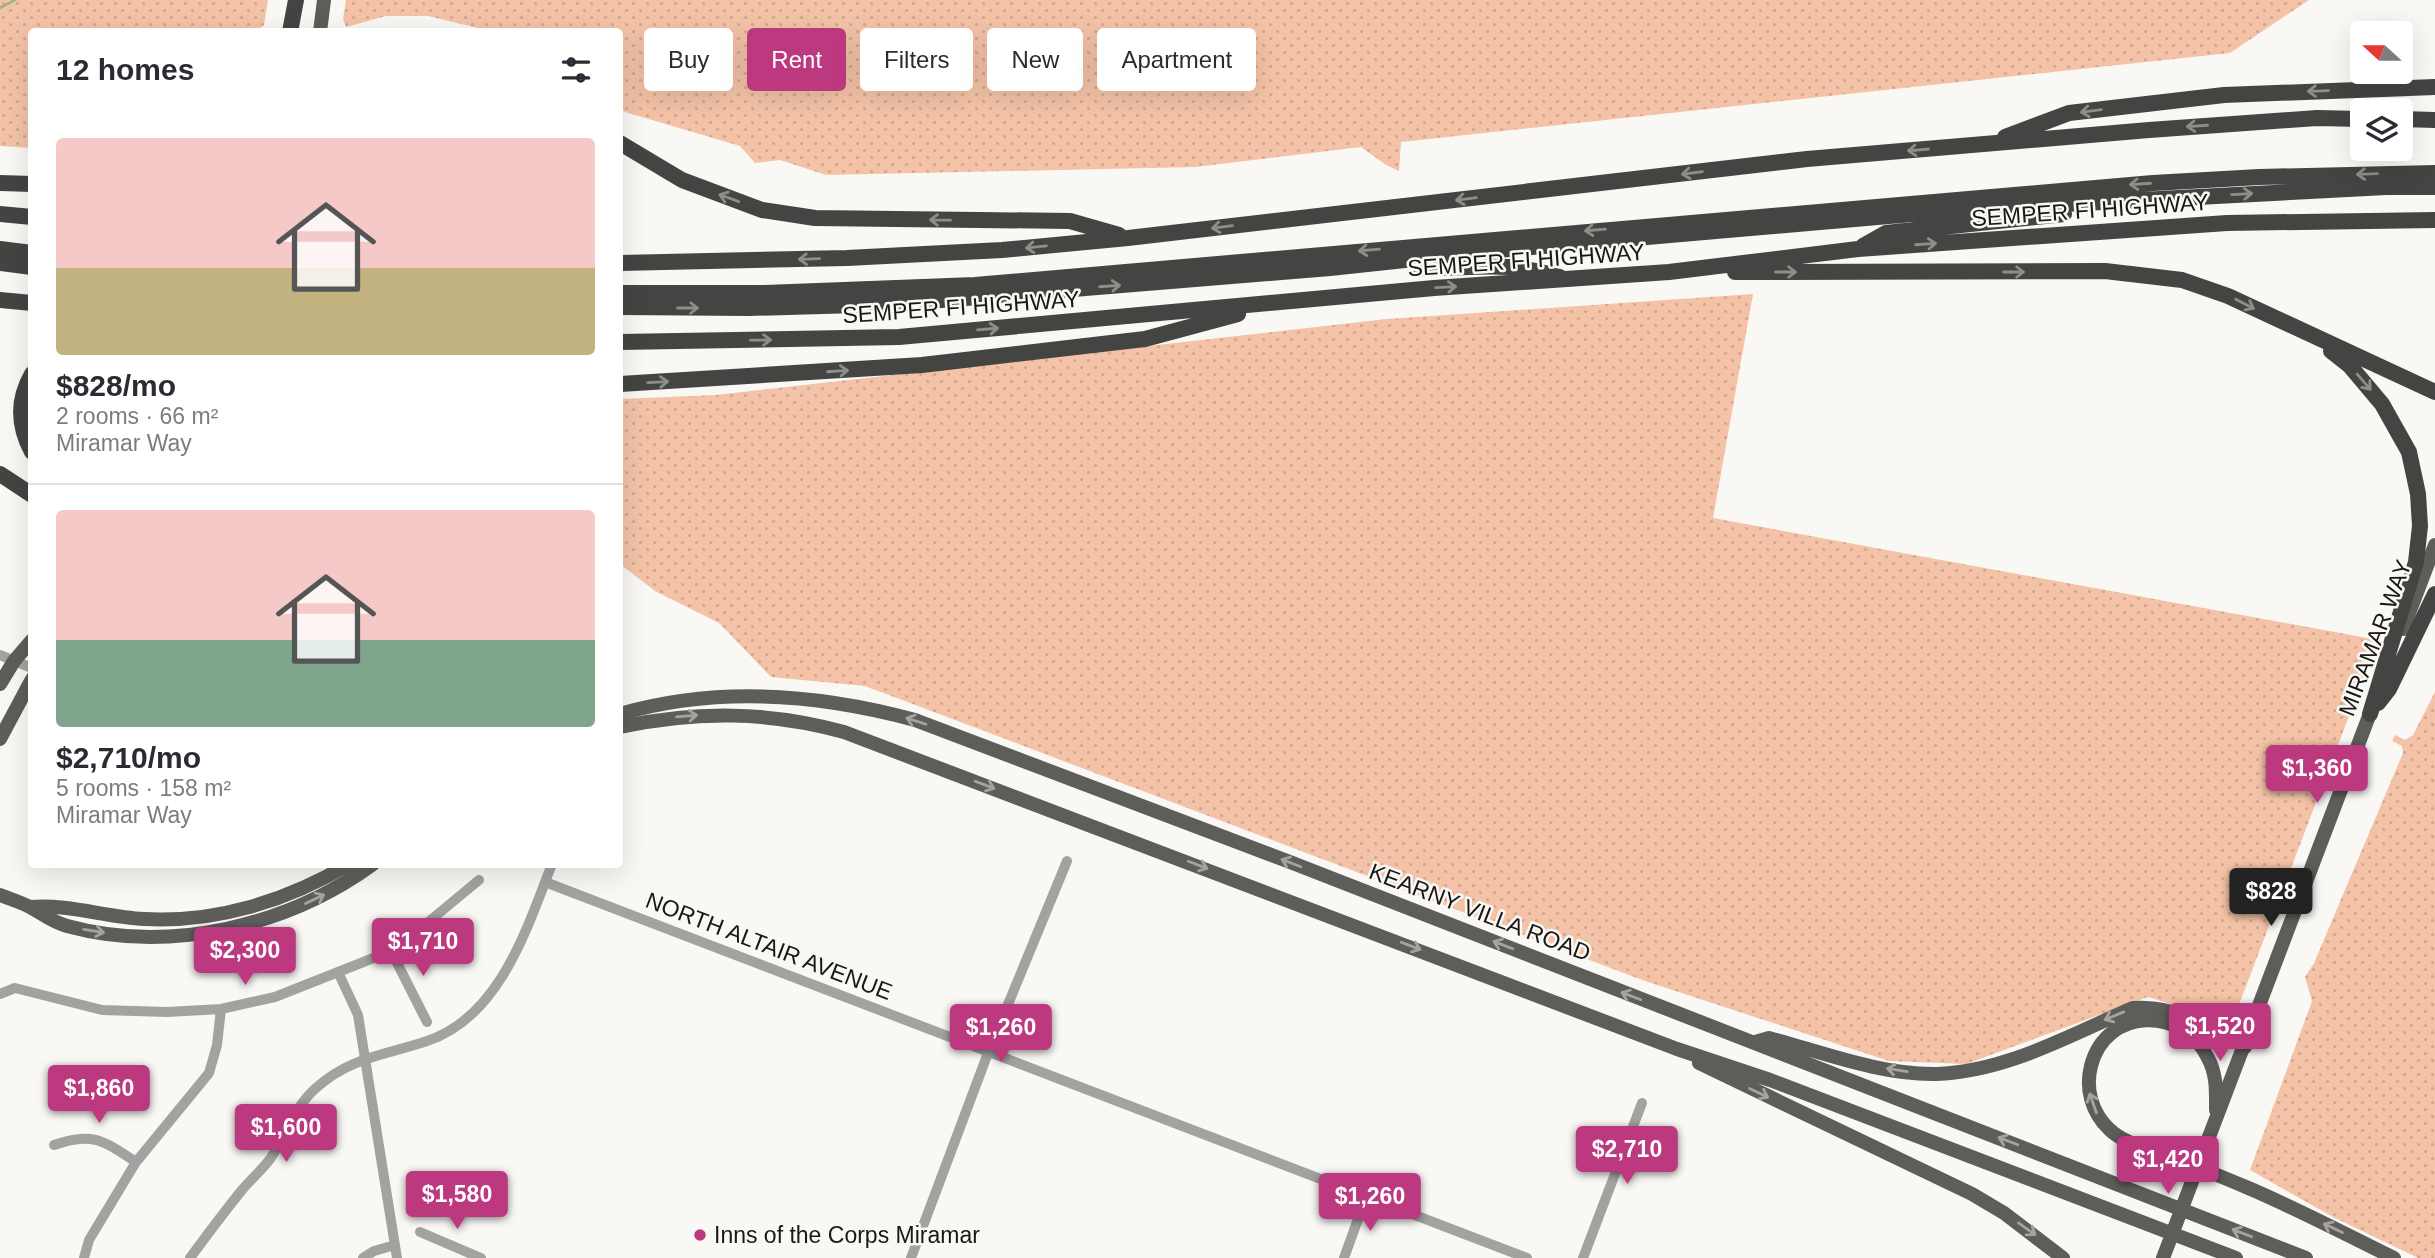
<!DOCTYPE html>
<html lang="en">
<head>
<meta charset="utf-8">
<style>
	:root { --surface:#fff; --page:#f7f7f7; --text:#2b2b33; --muted:#7c7c81; --line:#e1e1e2; --accent:#bc3980 }
	body { margin:0; font-family:Arial,sans-serif; background:var(--page); color:var(--text); height:100vh; display:flex; flex-direction:column; font-size:26px; white-space:nowrap }
	* { box-sizing:border-box; margin:0 }
	p { font-size:23px; color:var(--muted) }
	.icon { flex:none; width:38px; height:38px; fill:none; stroke:currentColor; stroke-width:2; stroke-linecap:round; stroke-linejoin:round }
	.map { position:relative; flex:1; overflow:hidden }
	.details { position:absolute; left:28px; top:28px; width:595px; height:840px; display:flex; flex-direction:column; background:var(--surface); border-radius:7px; box-shadow:0 7px 28px #0002 }
	.details>* { flex:none }
	.guide { position:absolute; left:644px; top:28px; width:665px; height:63px; display:flex; gap:14px }
	.needle { width:46px; rotate:291deg }
	.fabs { position:absolute; left:2350px; top:21px; display:grid; gap:14px }
	.fabs a { display:grid; place-items:center; width:63px; height:63px; border-radius:7px; background:var(--surface); box-shadow:0 7px 28px #0002; font-size:35px }
	.price { position:absolute; translate:-50% -60px; padding:0 16px; border-radius:7px; background:var(--accent); color:#fff; font-size:23px; line-height:46px; filter:drop-shadow(0 2px 4px #0008) }
	.price::after { content:''; position:absolute; left:50%; top:42px; width:21px; height:16px; margin-left:-10px; background:inherit; clip-path:polygon(0 0,100% 0,50% 100%) }
	.price.current { background:#222; color:#fff }
	ul { padding:0; list-style:none }
	li { display:grid; align-content:center; gap:14px; height:371px; padding:0 28px }
	li+li { border-top:2px solid var(--line) }
	li span { display:grid; place-items:center; height:217px; border-radius:7px; color:#555 }
	li>.icon { margin-inline-start:auto }
	span .icon { width:126px; height:126px; fill:#fffc; stroke-width:1 }
	li b { font-size:30px }
	h2 { display:flex; justify-content:space-between; align-items:center; height:84px; padding:0 28px; font-size:30px }
	.chip { padding:0 24px; border-radius:7px; background:var(--surface); box-shadow:0 7px 28px #0002; font-size:24px; line-height:63px }
	.chip.current { background:var(--accent); color:#fff }
	.map>svg:first-child { display:block }
	.grass { fill:url(#grass-dots) }
	.lines { fill:none; stroke-linecap:round; stroke-linejoin:round }
	.stream { stroke:#98b875; stroke-width:2.5 }
	.minor { stroke:#a2a3a1; stroke-width:10 }
	.major { stroke:#5d5d5a; stroke-width:14 }
	.highway { stroke:#444542; stroke-width:16 }
	.oneway { stroke:#8d8d8a }
	.oneway2 { stroke:#a4a3a0 }
	.poi-dot { fill:#bc3980; stroke:#faf8f5; stroke-width:2.5 }
	.labels { text-anchor:middle; stroke-width:5; stroke-linejoin:round; paint-order:stroke }
	.street-label { font-size:23px; fill:#191817; stroke:#faf8f5 }
	.poi-label { font-size:23px; fill:#191817; stroke:#faf8f5; text-anchor:start }
</style>
</head>
<body>
<div class="map">
<svg width="2435" height="1258" viewBox="0 0 2435 1258">
	<defs>
		<pattern id="grass-dots" width="8" height="8" patternUnits="userSpaceOnUse" patternTransform="scale(1.75)"><rect width="8" height="8" fill="#f4c3a7"/><path d="M2 2h.1M6 6h.1" fill="none" stroke="#d1a78f" stroke-width="1.8" stroke-linecap="round"/></pattern>
	</defs>
	<rect width="100%" height="100%" fill="#faf8f5"/>
	<path class="grass" d="M0,0H268L264,25L256,31L32,32L31,148L0,146Z
		M346,0H2309L2230,53L1401,142L1399,171L1386,165L1361,147L1195,167L826,175L780,160L755,163L740,146L625,112L620,108V32L490,31L428,16H386L346,27L343,19Z
		M1753,294L1713,518L2378,640L2232,1023L2148,997L1966,1064L1889,1061L1645,981L865,686L771,677L719,623L655,591L620,564V399L716,395L1387,319Z
		M2435,692V1258H2418L2333,1217L2250,1170L2312,1001L2305,977L2314,963L2403,753L2402,746L2392,741L2395,735L2405,740L2413,735Z"/>
	<g class="lines">
		<path class="stream" d="M0,8L15,0"/>
		<path class="minor" d="M0,655L32,668
			M545,882L1527,1258
			M390,949L427,1022
			M338,972L358,1015L397,1258
			M0,994L15,988L102,1010L167,1012L221,1009L275,997L376,957L409,938L479,880
			M54,1145C92,1131 104,1141 136,1162
			M420,1232L481,1258
			M84,1258L89,1240L136,1162L209,1073L217,1045L221,1009
			M190,1258C207,1235 224,1212 242,1190C251,1179 262,1170 270,1159C287,1135 293,1108 316,1088C350,1057 386,1055 427,1041C500,1017 527,928 552,864
			M363,1258L374,1251L395,1245
			M911,1258L988,1053L1067,861
			M1344,1258L1366,1197
			M1583,1258L1642,1103"/>
		<path class="major" d="M320,32L324,0
			M2403,629L2435,545
			M0,684L14,661L32,640
			M620,714C717,686 819,694 915,720L1290,862L2306,1258
			M620,727C696,711 768,711 844,732L1677,1049L1770,1080L2236,1258
			M0,739L32,679
			M0,895C10,899 20,902 30,907C45,915 50,921 67,926C170,954 288,926 373,864
			M31,907C68,904 106,917 144,919C216,923 287,901 349,864
			M1755,1042L1769,1038C1822,1052 1880,1075 1936,1074C2006,1072 2070,1035 2133,1008C2175,1005 2210,1025 2245,1047
			M1699,1063L1972,1194L2004,1213L2063,1258
			M2216,1110C2216,1091 2217,1075 2208,1058C2183,1006 2106,1007 2091,1066C2085,1089 2092,1113 2109,1129C2123,1143 2148,1149 2167,1156C2193,1165 2220,1176 2246,1187C2296,1208 2345,1234 2394,1258
			M2163,1258L2374,703"/>
		<path class="highway" d="M290,32L296,0
			M2401,119L2435,120
			M2005,137L2069,113L2224,95L2435,87
			M620,143L682,180L762,210L815,218L1070,221L1119,235
			M0,183L32,184
			M0,214L32,217
			M1863,246L1886,233L2064,214
			M0,249L32,253
			M0,263L32,267
			M620,263L847,258L1002,250L1128,238L1807,159L2149,130L2317,118L2362,119
			M1420,268C1472,269 1507,260 1560,277
			M1735,272L2105,271L2182,280L2228,296L2435,392
			M620,293H765L975,285L2153,183L2259,177L2435,173
			M0,300L32,303
			M620,307L749,308L892,304L1330,268L1498,250L1969,209L2386,187H2435
			M620,342L899,337L1434,288L1669,272L1858,249L2227,223L2435,220
			M2331,351L2350,366L2382,404L2409,452L2418,494L2420,526L2416,562L2370,714
			M32,374C17,400 18,426 32,452
			M620,384L922,365L1145,339L1238,314
			M0,474L32,495
			M2378,703L2389,689L2435,594"/>
	</g>
	<defs><path id="oneway-shaft" d="M-6 0H5M1.5-3L5.5 0L1.5 3" fill="none" stroke-width="1.6" stroke-linecap="round" stroke-linejoin="round" transform="scale(1.75)"/></defs>
	<g class="oneway">
		<use href="#oneway-shaft" transform="translate(2318 91) rotate(178)"/>
		<use href="#oneway-shaft" transform="translate(2091 111) rotate(173)"/>
		<use href="#oneway-shaft" transform="translate(2197 126) rotate(176)"/>
		<use href="#oneway-shaft" transform="translate(1918 150) rotate(175)"/>
		<use href="#oneway-shaft" transform="translate(1692 173) rotate(173)"/>
		<use href="#oneway-shaft" transform="translate(2367 174) rotate(178)"/>
		<use href="#oneway-shaft" transform="translate(2140 184) rotate(176)"/>
		<use href="#oneway-shaft" transform="translate(2242 194) rotate(-3)"/>
		<use href="#oneway-shaft" transform="translate(729 198) rotate(-160)"/>
		<use href="#oneway-shaft" transform="translate(1466 199) rotate(173)"/>
		<use href="#oneway-shaft" transform="translate(940 220) rotate(-179)"/>
		<use href="#oneway-shaft" transform="translate(1222 227) rotate(173)"/>
		<use href="#oneway-shaft" transform="translate(1595 230) rotate(175)"/>
		<use href="#oneway-shaft" transform="translate(1926 244) rotate(-4)"/>
		<use href="#oneway-shaft" transform="translate(1036 247) rotate(174)"/>
		<use href="#oneway-shaft" transform="translate(1369 250) rotate(175)"/>
		<use href="#oneway-shaft" transform="translate(809 259) rotate(178)"/>
		<use href="#oneway-shaft" transform="translate(1786 272)"/>
		<use href="#oneway-shaft" transform="translate(2014 272)"/>
		<use href="#oneway-shaft" transform="translate(1110 286) rotate(-4)"/>
		<use href="#oneway-shaft" transform="translate(1446 287) rotate(-3)"/>
		<use href="#oneway-shaft" transform="translate(2245 304) rotate(27)"/>
		<use href="#oneway-shaft" transform="translate(688 308)"/>
		<use href="#oneway-shaft" transform="translate(988 329) rotate(-5)"/>
		<use href="#oneway-shaft" transform="translate(761 340) rotate(-1)"/>
		<use href="#oneway-shaft" transform="translate(838 371) rotate(-4)"/>
		<use href="#oneway-shaft" transform="translate(658 382) rotate(-3)"/>
		<use href="#oneway-shaft" transform="translate(2364 382) rotate(49)"/>
	</g>
	<g class="oneway2">
		<use href="#oneway-shaft" transform="translate(687 716) rotate(-5)"/>
		<use href="#oneway-shaft" transform="translate(916 721) rotate(-162)"/>
		<use href="#oneway-shaft" transform="translate(985 785) rotate(21)"/>
		<use href="#oneway-shaft" transform="translate(1291 863) rotate(-159)"/>
		<use href="#oneway-shaft" transform="translate(1198 865) rotate(21)"/>
		<use href="#oneway-shaft" transform="translate(315 899) rotate(-26)"/>
		<use href="#oneway-shaft" transform="translate(94 931) rotate(9)"/>
		<use href="#oneway-shaft" transform="translate(1503 945) rotate(-159)"/>
		<use href="#oneway-shaft" transform="translate(1411 946) rotate(21)"/>
		<use href="#oneway-shaft" transform="translate(1631 996) rotate(-159)"/>
		<use href="#oneway-shaft" transform="translate(2114 1016) rotate(157)"/>
		<use href="#oneway-shaft" transform="translate(1897 1070) rotate(-171)"/>
		<use href="#oneway-shaft" transform="translate(1759 1093) rotate(25)"/>
		<use href="#oneway-shaft" transform="translate(2093 1103) rotate(-109)"/>
		<use href="#oneway-shaft" transform="translate(2008 1141) rotate(-159)"/>
		<use href="#oneway-shaft" transform="translate(2333 1228) rotate(-154)"/>
		<use href="#oneway-shaft" transform="translate(2027 1229) rotate(35)"/>
		<use href="#oneway-shaft" transform="translate(2242 1233) rotate(-159)"/>
	</g>
	<circle class="poi-dot" cx="700" cy="1235" r="7"/>
	<g class="labels">
		<g class="street-label">
			<text transform="translate(2090 210) rotate(-4)" y="8">SEMPER FI HIGHWAY</text>
			<text transform="translate(1526 260) rotate(-4)" y="8">SEMPER FI HIGHWAY</text>
			<text transform="translate(961 307) rotate(-4)" y="8">SEMPER FI HIGHWAY</text>
			<text transform="translate(2375 638) rotate(-69)" y="8">MIRAMAR WAY</text>
			<text transform="translate(1480 912) rotate(21)" y="8">KEARNY VILLA ROAD</text>
			<text transform="translate(769 946) rotate(21)" y="8">NORTH ALTAIR AVENUE</text>
		</g>
		<g class="poi-label">
			<text x="714" y="1243">Inns of the Corps Miramar</text>
		</g>
	</g>
</svg>
<div class="fabs">
<a><svg class="needle" viewBox="-14 -14 28 28"><path d="M0-13l5 13h-10z" fill="#e53935"/><path d="M0 13l5-13h-10z" fill="#7c7c81"/></svg></a>
<a><svg class="icon" aria-label="layers" viewBox="0 0 24 24"><path d="M12 4l9 5-9 5-9-5zM3 14l9 5 9-5"/></svg></a>
</div>
<b class="price" style="left:2317px;top:805px">$1,360</b>
<b class="price current" style="left:2271px;top:928px">$828</b>
<b class="price" style="left:423px;top:978px">$1,710</b>
<b class="price" style="left:245px;top:987px">$2,300</b>
<b class="price" style="left:2220px;top:1063px">$1,520</b>
<b class="price" style="left:1001px;top:1064px">$1,260</b>
<b class="price" style="left:99px;top:1125px">$1,860</b>
<b class="price" style="left:286px;top:1164px">$1,600</b>
<b class="price" style="left:1627px;top:1186px">$2,710</b>
<b class="price" style="left:2168px;top:1196px">$1,420</b>
<b class="price" style="left:457px;top:1231px">$1,580</b>
<b class="price" style="left:1370px;top:1233px">$1,260</b>
<div class="guide">
<a class="chip">Buy</a>
<a class="chip current">Rent</a>
<a class="chip">Filters</a>
<a class="chip">New</a>
<a class="chip">Apartment</a>
</div>
<section class="details">
<h2>12 homes<svg class="icon" aria-label="filters" viewBox="0 0 24 24"><path d="M4 7h16M4 17h16"/><circle cx="9" cy="7" r="2"/><circle cx="15" cy="17" r="2"/></svg></h2>
<ul>
<li><span style="background:linear-gradient(#f6c9c9 60%,#c2b280 0)"><svg class="icon" aria-label="home" viewBox="0 0 24 24"><path d="M3 11l9-7 9 7M6 9v11h12V9"/></svg></span><div><b>$828/mo</b><p>2 rooms · 66 m²</p><p>Miramar Way</p></div></li>
<li><span style="background:linear-gradient(#f6c9c9 60%,#7fa58c 0)"><svg class="icon" aria-label="home" viewBox="0 0 24 24"><path d="M3 11l9-7 9 7M6 9v11h12V9"/></svg></span><div><b>$2,710/mo</b><p>5 rooms · 158 m²</p><p>Miramar Way</p></div></li>
</ul>
</section>
</div>
</body>
</html>
